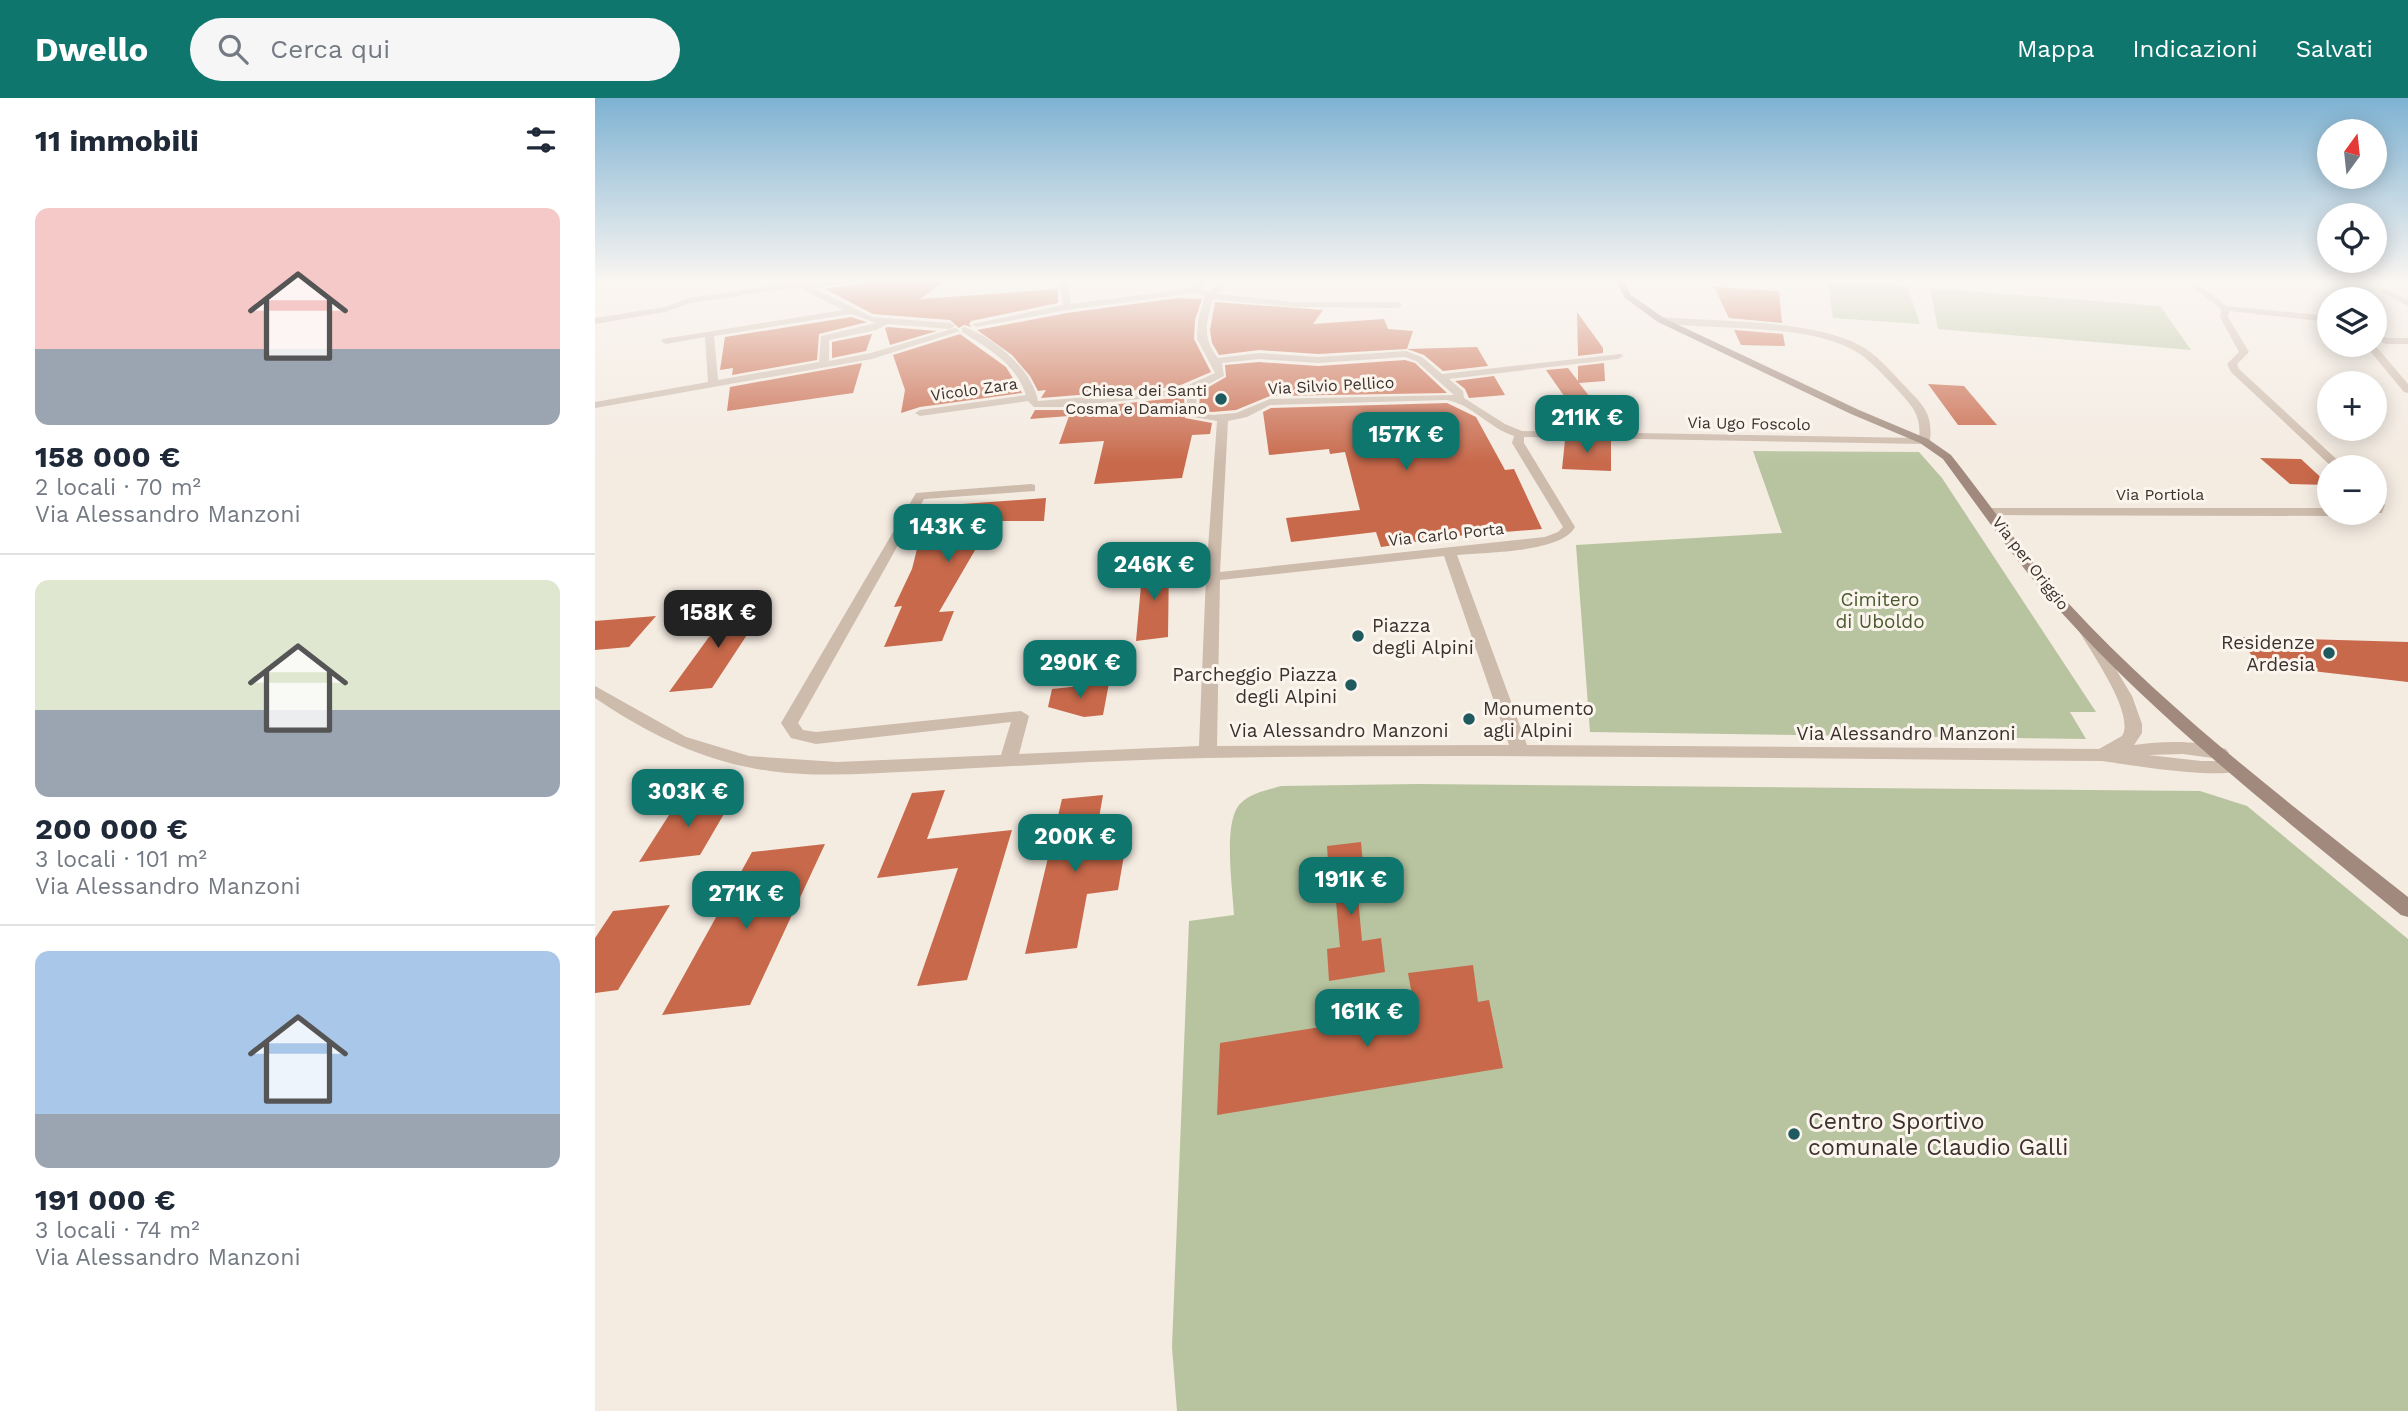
<!DOCTYPE html>
<html lang="it">
<head>
<meta charset="utf-8">
<style>
	:root { --surface:#fff; --page:#f6f6f7; --text:#1f2937; --muted:#747a83; --line:#e0e1e3; --accent:#0f766e }
	body { margin:0; font-family:"Work Sans",sans-serif; background:var(--page); color:var(--text); height:100vh; display:flex; flex-direction:column; font-size:26px; white-space:nowrap }
	* { box-sizing:border-box; margin:0 }
	p { font-size:23px; color:var(--muted) }
	.icon { flex:none; width:38px; height:38px; fill:none; stroke:currentColor; stroke-width:2; stroke-linecap:round; stroke-linejoin:round }
	.map { position:relative; flex:1; overflow:hidden }
	.side { display:flex; flex-direction:column; background:var(--surface); width:595px }
	.side>* { flex:none }
	.needle { width:46px; rotate:15deg }
	.buttons { position:absolute; left:1722px; top:21px; display:grid; gap:14px }
	.buttons a { display:grid; place-items:center; width:70px; height:70px; border-radius:50%; background:var(--surface); box-shadow:0 4px 18px #0003; font-size:35px }
	.price { position:absolute; translate:-50% -60px; padding:0 16px; border-radius:14px; background:var(--accent); color:#fff; font-size:23px; line-height:46px; filter:drop-shadow(0 2px 4px #0008) }
	.price::after { content:''; position:absolute; left:50%; top:42px; width:21px; height:16px; margin-left:-10px; background:inherit; clip-path:polygon(0 0,100% 0,50% 100%) }
	.price.selected { background:#222; color:#fff }
	ul { padding:0; list-style:none }
	li { display:grid; align-content:center; gap:14px; height:371px; padding:0 35px }
	li+li { border-top:2px solid var(--line) }
	li span { display:grid; place-items:center; height:217px; border-radius:14px; color:#555 }
	li>.icon { margin-inline-start:auto }
	span .icon { width:126px; height:126px; fill:#fffc; stroke-width:1 }
	li b { font-size:30px }
	h2 { display:flex; justify-content:space-between; align-items:center; height:84px; padding:0 35px; font-size:30px }
	header { display:flex; align-items:center; gap:42px; box-sizing:border-box; height:98px; padding:0 35px; background:var(--accent); color:#fff }
	header strong { font-size:33px }
	nav { display:flex; gap:38px; margin-inline-start:auto; font-size:24px }
	.search { width:490px; height:63px; background:var(--page); display:flex; align-items:center; gap:18px; box-sizing:border-box; padding:0 24px; border-radius:38px; color:var(--muted); font-size:26px }
	main { display:flex; flex:1; min-height:0 }
	.map>svg:first-child { display:block }
	.green { fill:#b8c4a0 }
	.building { fill:#c8694b }
	.lines { fill:none; stroke-linecap:round; stroke-linejoin:round }
	.street { fill:#cdbbac; fill-rule:evenodd }
	.secondary { fill:#a18a7d; fill-rule:evenodd }
	.poi-dot { fill:#1f5a5e; stroke:#fbf5ee; stroke-width:2.5 }
	.labels { text-anchor:middle; stroke-width:6; stroke-linejoin:round; paint-order:stroke }
	.far-street-label { font-size:16px; fill:#3b302b; stroke:#fbf5ee }
	.far-poi-label { font-size:16px; fill:#3b302b; stroke:#fbf5ee; text-anchor:end }
	.park-label { font-size:19px; fill:#4a5a2e; stroke:#fbf5ee }
	.poi-label { font-size:19px; fill:#3b302b; stroke:#fbf5ee; text-anchor:start }
	.street-label { font-size:19px; fill:#3b302b; stroke:#fbf5ee }
	.near-poi-label { font-size:23px; fill:#3b302b; stroke:#fbf5ee; text-anchor:start }
</style>
</head>
<body>
<header>
<strong>Dwello</strong>
<div class="search"><svg class="icon" aria-label="search" viewBox="0 0 24 24"><circle cx="10" cy="10" r="6"/><path d="M15 15l6 6"/></svg>Cerca qui</div>
<nav><a>Mappa</a><a>Indicazioni</a><a>Salvati</a></nav>
</header>
<main>
<section class="side">
<h2>11 immobili<svg class="icon" aria-label="filters" viewBox="0 0 24 24"><path d="M4 7h16M4 17h16"/><circle cx="9" cy="7" r="2"/><circle cx="15" cy="17" r="2"/></svg></h2>
<ul>
<li><span style="background:linear-gradient(#f6c9c9 65%,#9aa5b1 0)"><svg class="icon" aria-label="home" viewBox="0 0 24 24"><path d="M3 11l9-7 9 7M6 9v11h12V9"/></svg></span><div><b>158 000 €</b><p>2 locali · 70 m²</p><p>Via Alessandro Manzoni</p></div></li>
<li><span style="background:linear-gradient(#dfe7d0 60%,#9aa5b1 0)"><svg class="icon" aria-label="home" viewBox="0 0 24 24"><path d="M3 11l9-7 9 7M6 9v11h12V9"/></svg></span><div><b>200 000 €</b><p>3 locali · 101 m²</p><p>Via Alessandro Manzoni</p></div></li>
<li><span style="background:linear-gradient(#a9c7e8 75%,#9aa5b1 0)"><svg class="icon" aria-label="home" viewBox="0 0 24 24"><path d="M3 11l9-7 9 7M6 9v11h12V9"/></svg></span><div><b>191 000 €</b><p>3 locali · 74 m²</p><p>Via Alessandro Manzoni</p></div></li>
</ul>
</section>
<div class="map">
<svg width="1813" height="1313" viewBox="0 0 1813 1313">
	<rect width="100%" height="100%" fill="#f4ebe1"/>
	<path class="green" d="M1232,183L1312,188L1325,226L1238,220Z
		M1335,190L1565,208L1596,252L1343,231Z
		M1158,353L1324,354L1347,380L1501,614H1475L1491,641L995,634L981,447L1187,435Z
		M822,686L1605,693L1652,708L1813,841V1313H582L577,1249L594,823L639,817C638,792 627,722 646,705C656,695 673,692 686,688Z"/>
	<path class="building" d="M294,181H353L325,201L463,191V205L376,223L374,226L377,229L369,227L364,230L355,222L278,216L230,191Z
		M1119,189L1184,193L1187,225L1134,220Z
		M583,200L607,201L600,222L599,241L616,274L581,289L446,300L451,292L443,293L435,278L417,257L382,232L472,215Z
		M620,204L728,212L718,226L789,221L793,231L818,233L812,251L723,256L664,252L624,257L617,245L615,232Z
		M982,214L1008,250V255L983,258Z
		M256,219L272,224L224,236L222,262L137,277L138,270L125,272L130,239Z
		M293,229L342,233L295,247L290,230Z
		M1139,232L1188,236L1190,248L1146,247Z
		M277,236L271,253L237,260V244Z
		M365,236L411,269L427,295L325,309L306,315L310,292L298,257Z
		M882,249L893,268L848,273L829,257L812,251Z
		M810,262L820,265L852,295L675,298L641,312L617,314L604,312L605,294L631,279L630,267L664,264L723,268Z
		M267,265L258,295L132,313L135,289Z
		M1009,265L1010,283L984,285L1016,326V332L971,331L973,309L976,308L951,272L973,270L983,283V268Z
		M899,278L910,297L874,300L870,291L860,283Z
		M1333,286L1369,288L1402,327H1363Z
		M589,299L590,320L617,325L615,336L597,337L587,380L499,386L509,343L464,346L474,318L435,321L440,312H469Z
		M852,305L881,319L910,372L919,371L947,431L861,438L786,449L781,434L696,444L691,420L765,412L750,354L735,356L734,351L674,357L668,314L676,310Z
		M970,342L1016,343V373L967,371Z
		M1665,360L1706,361L1734,387L1695,386Z
		M451,400L449,423H397L344,514L359,513L347,543L289,549L307,508L299,509L317,471L329,423L335,413L366,410L367,406Z
		M574,463L573,539L541,543L548,465Z
		M171,508L117,590L74,594L135,510Z
		M61,518L34,549L0,552V523Z
		M1643,539L1813,544V584L1664,567Z
		M514,585L508,617L489,619L453,609L457,591Z
		M350,692L332,741L417,732L372,882L322,888L363,770L282,780L317,695Z
		M140,697L105,757L44,764L83,703Z
		M508,697L501,737L533,734L523,792L492,796L482,850L430,856L467,701Z
		M766,744L770,788L762,789L767,843L786,840L790,874L734,883L732,851L745,849L740,792L735,793L732,748Z
		M230,746L155,907L67,917L157,754Z
		M75,807L23,892L0,895V840L18,813Z
		M878,867L883,904L894,902L908,970L622,1017L625,945L820,914L813,875Z"/>
	<g class="lines">
		<path class="street" d="M190,181H201L211,186L242,181H284L219,190L277,219L355,225L360,228L355,231L292,226L281,232L234,242V263L276,255L360,230L365,233L277,261L0,310V304L113,284L110,239L71,246L66,243L68,241L248,212L203,189L96,205L70,214L0,226V220L69,209L95,200L195,185ZM256,216L281,225L226,238L224,264L123,282L119,238Z
			M465,181H473L476,206L597,190L606,181H615L605,191L614,194L627,181H636L621,196L698,204H803L807,207L803,210L698,209L618,201C611,224 607,240 623,260L664,255L723,259L811,253L827,259L847,276L1026,256L1028,258L1023,261L854,281L868,293L869,300L910,326L927,333L1324,340C1327,316 1315,306 1300,289C1289,278 1278,265 1265,256C1215,223 1121,234 1063,224V220L1066,219C1122,224 1225,221 1271,251C1286,261 1298,276 1310,288C1328,308 1338,314 1335,343L1329,346L929,339V345L980,429C966,455 891,454 862,457L932,647L1504,651L1527,638C1541,616 1494,551 1482,530L1489,526L1496,530L1537,598L1547,626V635L1539,647C1570,643 1601,642 1631,651L1634,655L1625,661L1588,656L1553,657L1606,663H1641L1650,669C1638,685 1530,666 1507,663C1208,661 910,655 611,660C516,662 422,668 328,673C277,675 225,680 175,673C109,664 55,637 0,600V588L91,639L154,658L242,664L406,657L416,624L221,646L196,640L186,625L321,395L436,386L440,387V393L329,401L203,625L208,632L221,634L426,613L434,618L424,656L604,648L611,479L622,323L592,318V296L469,309H439L433,303L325,318L320,315L325,312L431,297C421,266 393,250 367,234V230L370,229C400,241 437,271 443,303L582,292L620,275L602,241L603,222L610,199L599,195L472,212L381,229L377,226L468,207ZM810,259L821,263L859,297L675,301L641,315L617,317L601,314L602,292L629,278L627,265L664,261L723,265ZM852,302C878,307 894,330 919,338L917,345L968,429L963,434L950,439L625,474L633,323L652,319L675,307ZM849,458L914,647L622,648L625,482Z
			M1587,181H1596L1632,208L1734,218V224L1634,213L1633,219L1654,254L1642,266L1644,271L1750,369H1737L1636,274L1632,266L1644,254L1625,219L1626,211Z
			M1789,190L1813,202V208L1786,194Z
			M1780,235L1792,240H1813V246H1791L1780,241Z
			M1770,247H1780L1813,286V295L1809,294Z
			M1780,398L1790,407L1787,415H1776H1780Z
			M1395,410H1734V415H1740L1734,418L1391,417L1389,414Z"/>
		<path class="secondary" d="M1020,181H1028L1036,197L1069,220L1264,312L1333,341L1356,357C1395,406 1432,461 1475,507C1576,616 1697,707 1813,799V819L1806,817C1689,720 1567,626 1465,513C1422,466 1386,412 1348,361L1325,345L1256,316L1063,224L1030,200Z"/>
	</g>
	<linearGradient id="sky" x2="0" y2="1"><stop stop-color="#7eb2d2"/><stop offset="0.5" stop-color="#faf6f2"/><stop offset="1" stop-color="#faf6f2" stop-opacity="0"/></linearGradient>
	<rect width="1813" height="365" fill="url(#sky)"/>
	<g class="poi-dot">
		<circle cx="626" cy="301" r="7"/>
		<circle cx="763" cy="538" r="7"/>
		<circle cx="1734" cy="555" r="7"/>
		<circle cx="756" cy="587" r="7"/>
		<circle cx="874" cy="621" r="7"/>
		<circle cx="1199" cy="1036" r="7"/>
	</g>
	<g class="labels">
		<g class="far-street-label">
			<text transform="translate(736 287) rotate(-3)" y="6">Via Silvio Pellico</text>
			<text transform="translate(379 291) rotate(-8)" y="6">Vicolo Zara</text>
			<text transform="translate(1154 325) rotate(1)" y="6">Via Ugo Foscolo</text>
			<text x="1565" y="402">Via Portiola</text>
			<text transform="translate(851 436) rotate(-6)" y="6">Via Carlo Porta</text>
			<text transform="translate(1436 465) rotate(52)" y="6">Via per Origgio</text>
		</g>
		<g class="far-poi-label">
			<text x="612" y="298">Chiesa dei Santi<tspan x="612" dy="18">Cosma e Damiano</tspan></text>
		</g>
		<g class="park-label">
			<text x="1285" y="508">Cimitero<tspan x="1285" dy="22">di Uboldo</tspan></text>
		</g>
		<g class="poi-label">
			<text x="777" y="534">Piazza<tspan x="777" dy="22">degli Alpini</tspan></text>
			<text x="1720" y="551" text-anchor="end">Residenze<tspan x="1720" dy="22">Ardesia</tspan></text>
			<text x="742" y="583" text-anchor="end">Parcheggio Piazza<tspan x="742" dy="22">degli Alpini</tspan></text>
			<text x="888" y="617">Monumento<tspan x="888" dy="22">agli Alpini</tspan></text>
		</g>
		<g class="street-label">
			<text x="744" y="639">Via Alessandro Manzoni</text>
			<text x="1311" y="642">Via Alessandro Manzoni</text>
		</g>
		<g class="near-poi-label">
			<text x="1213" y="1031">Centro Sportivo<tspan x="1213" dy="26">comunale Claudio Galli</tspan></text>
		</g>
	</g>
</svg>
<div class="buttons">
<a><svg class="needle" viewBox="-14 -14 28 28"><path d="M0-13l5 13h-10z" fill="#e53935"/><path d="M0 13l5-13h-10z" fill="#747a83"/></svg></a>
<a><svg class="icon" aria-label="locate" viewBox="0 0 24 24"><circle cx="12" cy="12" r="6"/><path d="M12 2v4M12 18v4M2 12h4M18 12h4"/></svg></a>
<a><svg class="icon" aria-label="layers" viewBox="0 0 24 24"><path d="M12 4l9 5-9 5-9-5zM3 14l9 5 9-5"/></svg></a>
<a>+</a>
<a>−</a>
</div>
<b class="price" style="left:992px;top:357px">211K €</b>
<b class="price" style="left:811px;top:374px">157K €</b>
<b class="price" style="left:353px;top:466px">143K €</b>
<b class="price" style="left:559px;top:504px">246K €</b>
<b class="price selected" style="left:123px;top:552px">158K €</b>
<b class="price" style="left:485px;top:602px">290K €</b>
<b class="price" style="left:93px;top:731px">303K €</b>
<b class="price" style="left:480px;top:776px">200K €</b>
<b class="price" style="left:756px;top:819px">191K €</b>
<b class="price" style="left:151px;top:833px">271K €</b>
<b class="price" style="left:772px;top:951px">161K €</b>
</div>
</main>
</body>
</html>
